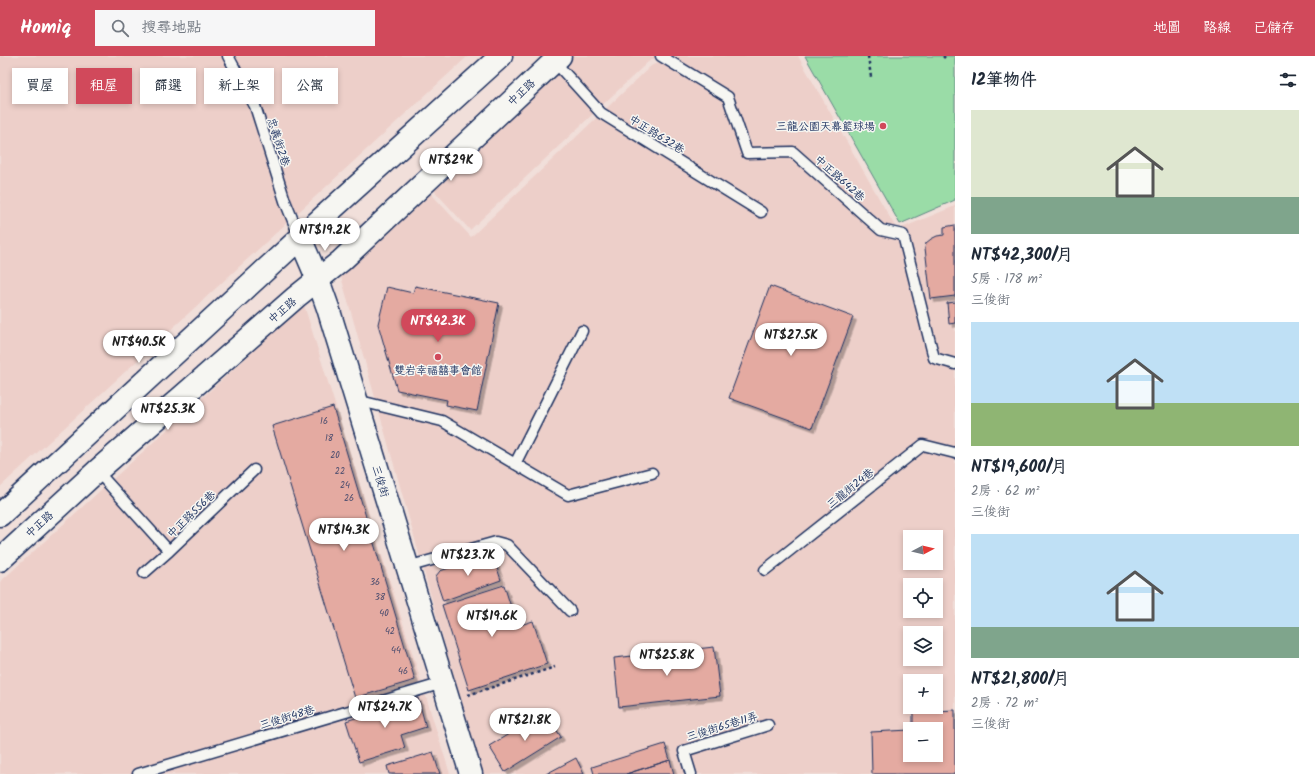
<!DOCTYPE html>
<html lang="zh-TW">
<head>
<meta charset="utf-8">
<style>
	:root { --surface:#fff; --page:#f6f6f7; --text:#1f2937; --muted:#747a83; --accent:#d1495b }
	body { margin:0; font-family:Kalam,"LXGW WenKai TC",sans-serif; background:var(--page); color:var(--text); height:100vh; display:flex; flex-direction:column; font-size:15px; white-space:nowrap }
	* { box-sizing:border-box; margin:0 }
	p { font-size:13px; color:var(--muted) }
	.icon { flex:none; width:22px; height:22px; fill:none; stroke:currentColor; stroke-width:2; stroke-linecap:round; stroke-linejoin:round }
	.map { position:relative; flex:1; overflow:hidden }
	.sheet { display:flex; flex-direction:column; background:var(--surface); width:360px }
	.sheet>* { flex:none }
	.banner { position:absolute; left:12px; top:12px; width:380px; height:36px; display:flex; gap:8px }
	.needle { width:26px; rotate:83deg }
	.fabs { position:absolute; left:903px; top:474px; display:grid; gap:8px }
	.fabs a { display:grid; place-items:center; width:40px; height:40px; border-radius:0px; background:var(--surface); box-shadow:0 2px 6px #0003; font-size:20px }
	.price { position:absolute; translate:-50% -34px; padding:0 9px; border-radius:14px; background:#fff; color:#222; font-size:13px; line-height:26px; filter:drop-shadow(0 1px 2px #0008) }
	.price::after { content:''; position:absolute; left:50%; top:24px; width:12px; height:9px; margin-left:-6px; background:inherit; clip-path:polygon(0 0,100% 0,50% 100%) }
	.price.on { background:var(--accent); color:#fff }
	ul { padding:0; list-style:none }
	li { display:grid; align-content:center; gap:8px; height:212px; padding:0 16px }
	li span { display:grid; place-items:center; height:124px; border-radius:0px; color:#555 }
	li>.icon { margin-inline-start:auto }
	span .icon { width:72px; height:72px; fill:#fffc; stroke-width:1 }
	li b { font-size:17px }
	h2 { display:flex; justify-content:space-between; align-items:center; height:48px; padding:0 16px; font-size:17px }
	.chip { padding:0 14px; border-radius:0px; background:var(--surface); box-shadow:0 2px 6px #0003; font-size:14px; line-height:36px }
	.chip.on { background:var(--accent); color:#fff }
	header { display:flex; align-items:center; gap:24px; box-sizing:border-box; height:56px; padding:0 20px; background:var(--accent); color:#fff }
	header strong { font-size:19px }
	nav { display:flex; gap:22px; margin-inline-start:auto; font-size:14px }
	.search { width:280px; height:36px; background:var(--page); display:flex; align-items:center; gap:10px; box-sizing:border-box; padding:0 14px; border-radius:0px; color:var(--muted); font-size:15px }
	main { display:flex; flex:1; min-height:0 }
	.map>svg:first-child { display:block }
	.built { fill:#edcfc9; fill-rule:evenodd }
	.green { fill:#9adca7; stroke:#5a8682 }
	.building { fill:#e4aaa1; stroke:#1b2f5e; filter:url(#shadow) }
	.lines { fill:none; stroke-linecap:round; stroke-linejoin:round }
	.lane-casing { stroke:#1b2f5e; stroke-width:13 }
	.secondary-casing { stroke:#1b2f5e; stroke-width:25 }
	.path { stroke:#1b2f5e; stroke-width:2.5; stroke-dasharray:3 3; stroke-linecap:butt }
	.lane { stroke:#f6f6f2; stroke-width:10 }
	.secondary { stroke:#f6f6f2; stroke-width:22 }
	.poi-dot { fill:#d1495b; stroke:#f6f6f2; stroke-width:1.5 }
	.labels { text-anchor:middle; stroke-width:3; stroke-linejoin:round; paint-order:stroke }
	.number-label { font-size:9px; fill:#4d4e6f }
	.street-label { font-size:11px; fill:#1b2f5e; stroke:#f6f6f2 }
	.poi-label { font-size:11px; fill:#1b2f5e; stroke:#f6f6f2; text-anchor:end }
</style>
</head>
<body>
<header>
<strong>Homiq</strong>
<div class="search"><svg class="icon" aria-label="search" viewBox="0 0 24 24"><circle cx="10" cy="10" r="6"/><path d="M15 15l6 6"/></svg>搜尋地點</div>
<nav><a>地圖</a><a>路線</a><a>已儲存</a></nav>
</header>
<main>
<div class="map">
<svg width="955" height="718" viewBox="0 0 955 718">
	<defs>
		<filter id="shadow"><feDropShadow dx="3.5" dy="3.5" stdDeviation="0" flood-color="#0004"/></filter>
	</defs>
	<rect width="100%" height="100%" fill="#f1dfda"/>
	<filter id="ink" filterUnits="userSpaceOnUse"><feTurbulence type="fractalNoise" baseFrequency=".025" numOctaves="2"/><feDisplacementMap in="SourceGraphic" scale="8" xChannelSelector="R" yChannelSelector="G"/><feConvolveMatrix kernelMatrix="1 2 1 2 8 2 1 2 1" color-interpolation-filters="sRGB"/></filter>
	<g filter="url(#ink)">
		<path class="built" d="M0,0H468L0,431Z
			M566,0H659L648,6L470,174L429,129Z
			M670,0H798L897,174L955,150V718H481L338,210L423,129L471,181L651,10ZM910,481H936V507H910ZM910,529H936V555H910ZM910,577H936V603H910ZM910,625H936V651H910ZM910,673H936V699H910Z
			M304,249L450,718H0V526Z"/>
		<path class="green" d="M805,0H955V144L900,168Z"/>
		<path class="building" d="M955,169V240L931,243L925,192L926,187L931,183L937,180L944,179V171Z
			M415,230L499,247L477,355L446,349L447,344L397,334L378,268L387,231L413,237Z
			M770,230L853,261L812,372L729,342Z
			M955,246V267L949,268L947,247Z
			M333,351L415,624L355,642L272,370Z
			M492,497L501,524L443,545L436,524V520L440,515Z
			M504,529L517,570L533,565L547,608L469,634L442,549Z
			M714,591L720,640L619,651L614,602Z
			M418,642L426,671L401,679L405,692L359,706L346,665Z
			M955,654V718H872L871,676L910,674V699H936V673H913V656Z
			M545,656L561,681L505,716L489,690Z
			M665,688L670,704L626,718H594L592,711Z
			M433,696L440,718H389L387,710Z
			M576,702L584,718H546Z
			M670,704L674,718H626Z"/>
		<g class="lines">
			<g class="lane-casing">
				<path id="lane" d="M228,0L255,50L285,145L300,182
					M661,0L728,41L747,97L793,96L881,174L903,179L934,302L955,308
					M554,5L601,57L761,156
					M356,344L442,365L568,439L652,417
					M515,408L582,275
					M97,415L169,495
					M407,511L496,486L507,489L570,555
					M765,514L923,389L955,397
					M144,517L169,495L254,414
					M138,718L443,627
					M691,718L684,695L768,669"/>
			</g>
			<g class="secondary-casing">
				<path id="secondary" d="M300,182L318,224L328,252L471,718
					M0,459L300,182L501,0
					M0,504L97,415L296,241L341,205L560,0"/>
			</g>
			<path class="path" d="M868,0L871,21
				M943,0L945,2
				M468,639L555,611"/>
			<use href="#lane" class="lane"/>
			<use href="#secondary" class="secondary"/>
		</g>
	</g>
	<g class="poi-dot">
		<circle cx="883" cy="70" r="4"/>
		<circle cx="438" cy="301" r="4"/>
	</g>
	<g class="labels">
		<g class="number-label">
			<text x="324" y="368">16</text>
			<text x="329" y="385">18</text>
			<text x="335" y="402">20</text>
			<text x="340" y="418">22</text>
			<text x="345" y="432">24</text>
			<text x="349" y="445">26</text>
			<text x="375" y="529">36</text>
			<text x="380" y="544">38</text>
			<text x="384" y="560">40</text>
			<text x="390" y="578">42</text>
			<text x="396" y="597">44</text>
			<text x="403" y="618">46</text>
		</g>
		<g class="street-label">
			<text transform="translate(521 36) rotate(-43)" y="4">中正路</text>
			<text transform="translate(657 78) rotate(32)" y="4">中正路632巷</text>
			<text transform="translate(279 86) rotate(72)" y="4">忠義街2巷</text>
			<text transform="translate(840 122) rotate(42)" y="4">中正路642巷</text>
			<text transform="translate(282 254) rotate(-41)" y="4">中正路</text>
			<text transform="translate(381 425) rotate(73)" y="4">三俊街</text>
			<text transform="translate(850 432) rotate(-39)" y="4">三龍街24巷</text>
			<text transform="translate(191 458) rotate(-44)" y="4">中正路556巷</text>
			<text transform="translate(39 468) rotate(-42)" y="4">中正路</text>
			<text transform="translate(287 661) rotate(-17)" y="4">三俊街48巷</text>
			<text transform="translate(722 670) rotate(-17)" y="4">三俊街65巷11弄</text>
		</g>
		<g class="poi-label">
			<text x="875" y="74">三龍公園天幕籃球場</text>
			<text x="438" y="318" text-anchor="middle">雙岩幸福囍事會館</text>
		</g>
	</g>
</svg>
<div class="fabs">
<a><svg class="needle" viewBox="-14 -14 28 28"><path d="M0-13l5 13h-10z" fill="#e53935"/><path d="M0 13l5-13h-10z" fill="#747a83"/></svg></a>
<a><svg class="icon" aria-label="locate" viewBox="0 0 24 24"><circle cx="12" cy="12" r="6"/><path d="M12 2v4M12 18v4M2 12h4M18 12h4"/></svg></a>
<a><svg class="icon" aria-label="layers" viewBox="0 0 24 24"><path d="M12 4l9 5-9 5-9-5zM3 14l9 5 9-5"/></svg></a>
<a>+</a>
<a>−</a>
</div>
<b class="price" style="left:451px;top:126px">NT$29K</b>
<b class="price" style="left:325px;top:196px">NT$19.2K</b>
<b class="price on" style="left:438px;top:287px">NT$42.3K</b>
<b class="price" style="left:791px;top:301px">NT$27.5K</b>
<b class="price" style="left:139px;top:308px">NT$40.5K</b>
<b class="price" style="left:168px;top:375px">NT$25.3K</b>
<b class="price" style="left:344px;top:496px">NT$14.3K</b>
<b class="price" style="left:468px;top:521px">NT$23.7K</b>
<b class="price" style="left:492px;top:582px">NT$19.6K</b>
<b class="price" style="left:667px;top:621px">NT$25.8K</b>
<b class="price" style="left:385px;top:673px">NT$24.7K</b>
<b class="price" style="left:525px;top:686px">NT$21.8K</b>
<div class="banner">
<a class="chip">買屋</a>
<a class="chip on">租屋</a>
<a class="chip">篩選</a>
<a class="chip">新上架</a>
<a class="chip">公寓</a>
</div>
</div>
<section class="sheet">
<h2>12筆物件<svg class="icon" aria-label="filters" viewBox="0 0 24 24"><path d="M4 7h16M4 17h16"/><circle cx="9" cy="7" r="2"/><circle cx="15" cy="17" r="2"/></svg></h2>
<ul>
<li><span style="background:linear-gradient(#dfe7d0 70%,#7fa58c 0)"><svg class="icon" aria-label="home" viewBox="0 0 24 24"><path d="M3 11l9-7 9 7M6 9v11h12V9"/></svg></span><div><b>NT$42,300/月</b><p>5房 · 178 m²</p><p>三俊街</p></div></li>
<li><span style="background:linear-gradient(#bfe0f5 65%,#8fb573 0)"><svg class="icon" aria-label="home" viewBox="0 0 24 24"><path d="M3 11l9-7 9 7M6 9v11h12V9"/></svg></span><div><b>NT$19,600/月</b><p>2房 · 62 m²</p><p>三俊街</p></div></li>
<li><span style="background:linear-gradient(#bfe0f5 75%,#7fa58c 0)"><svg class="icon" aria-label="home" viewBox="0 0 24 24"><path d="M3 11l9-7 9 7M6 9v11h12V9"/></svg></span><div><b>NT$21,800/月</b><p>2房 · 72 m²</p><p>三俊街</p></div></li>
</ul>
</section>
</main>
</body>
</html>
